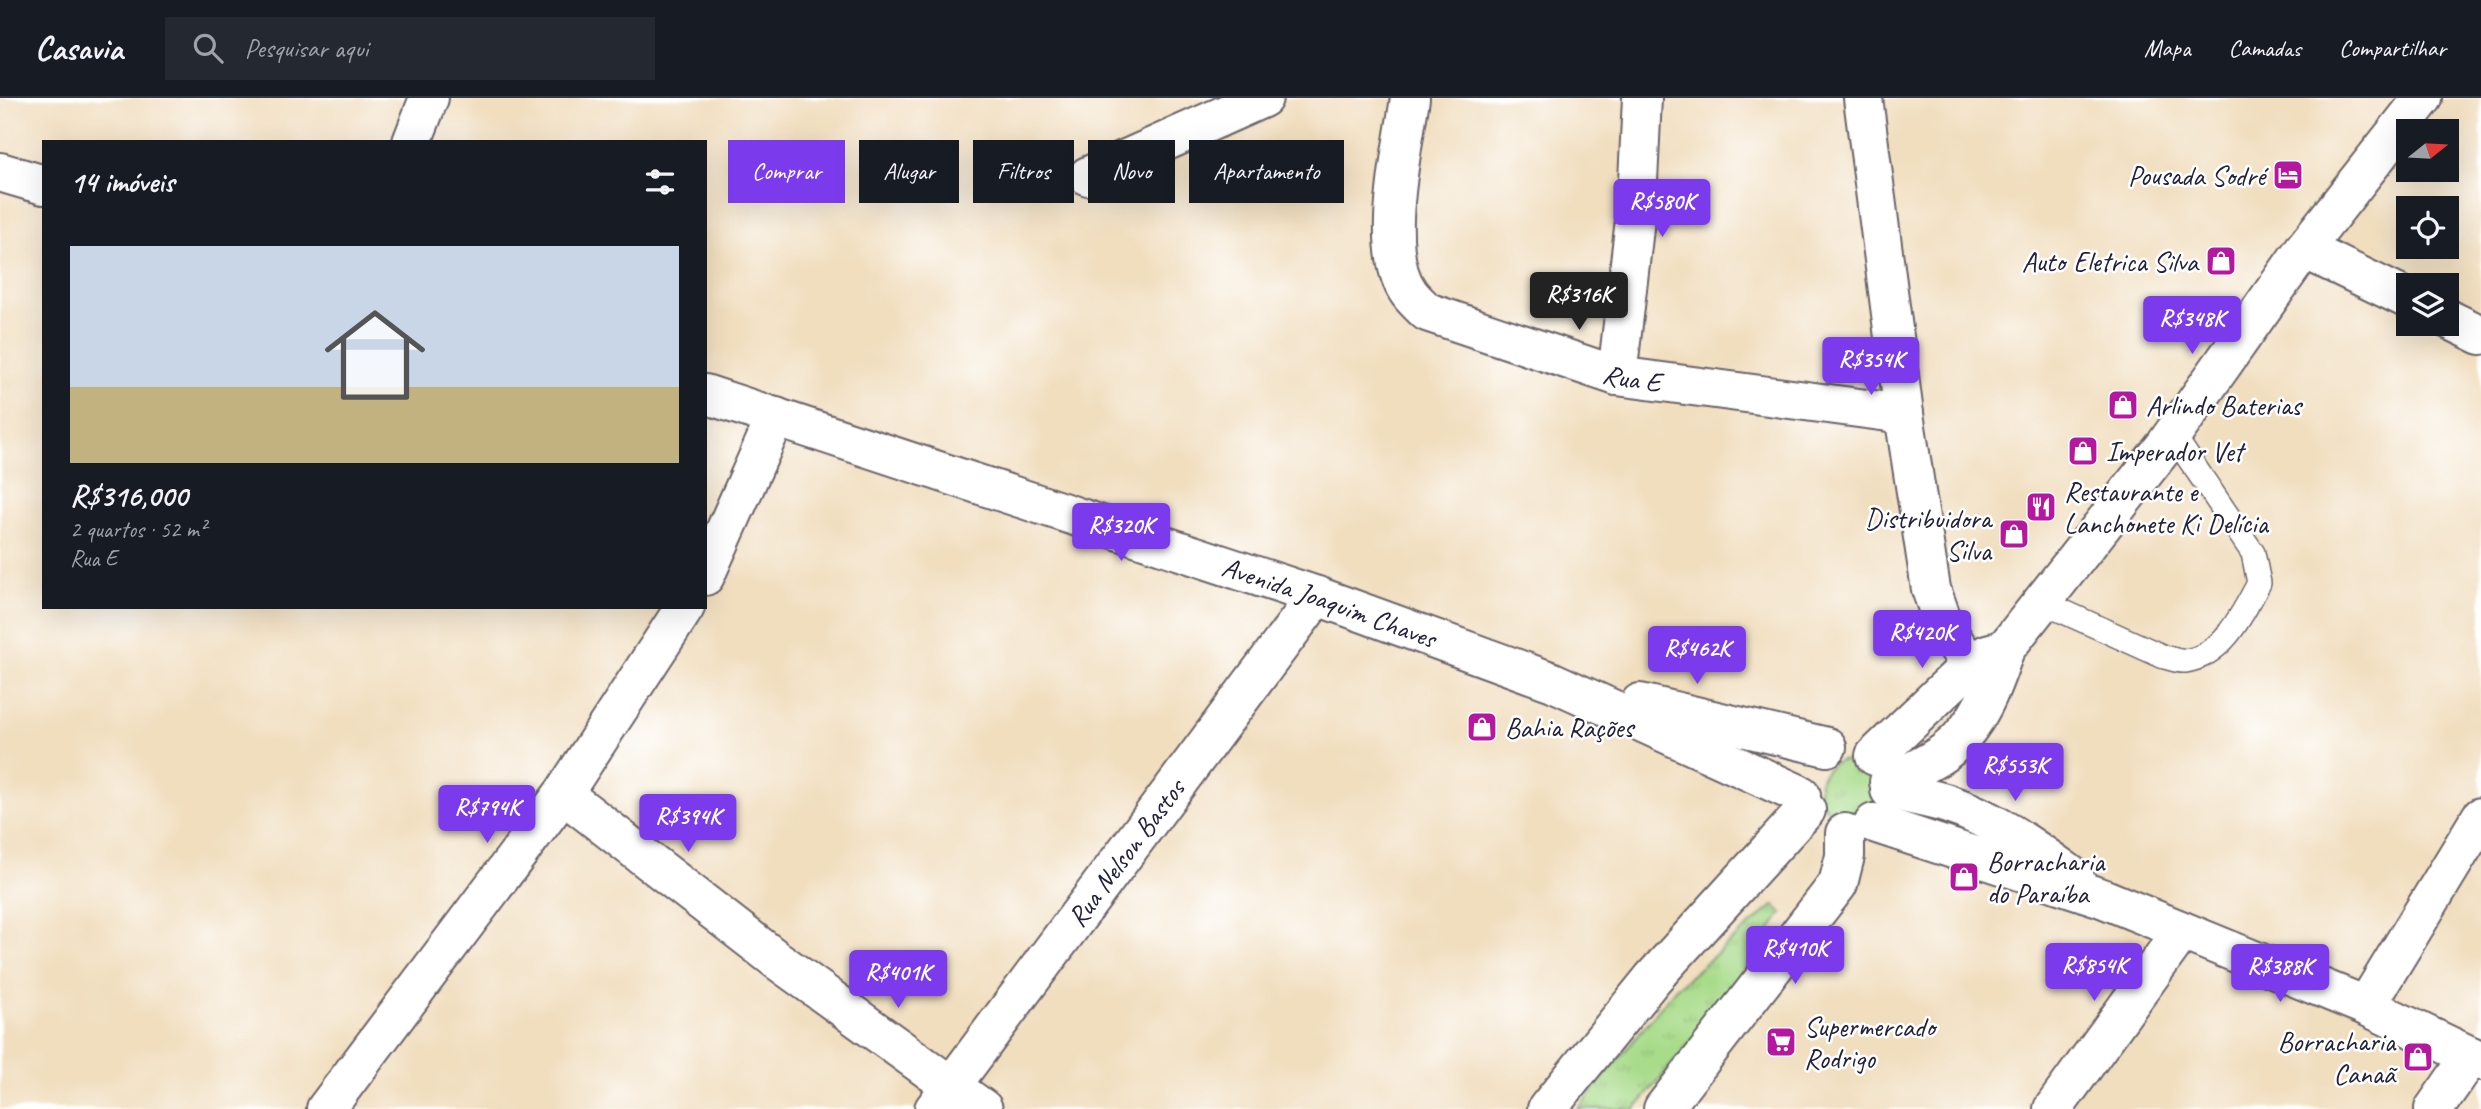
<!DOCTYPE html>
<html lang="pt">
<head>
<meta charset="utf-8">
<style>
	:root { --surface:#171b24; --page:#242831; --text:#f1f3f6; --muted:#9ea1a6; --line:#363941; --accent:#7c3aed }
	body { margin:0; font-family:Caveat,sans-serif; background:var(--page); color:var(--text); height:100vh; display:flex; flex-direction:column; font-size:26px; white-space:nowrap }
	* { box-sizing:border-box; margin:0 }
	p { font-size:23px; color:var(--muted) }
	.icon { flex:none; width:38px; height:38px; fill:none; stroke:currentColor; stroke-width:2; stroke-linecap:round; stroke-linejoin:round }
	.map { position:relative; flex:1; overflow:hidden }
	.panel { position:absolute; left:42px; top:42px; width:665px; height:469px; display:flex; flex-direction:column; background:var(--surface); border-radius:0px; box-shadow:0 7px 28px #0002 }
	.panel>* { flex:none }
	.hud { position:absolute; left:728px; top:42px; width:665px; height:63px; display:flex; gap:14px }
	.needle { width:46px; rotate:72deg }
	.fabs { position:absolute; left:2396px; top:21px; display:grid; gap:14px }
	.fabs a { display:grid; place-items:center; width:63px; height:63px; border-radius:0px; background:var(--surface); box-shadow:0 7px 28px #0002; font-size:35px }
	.price { position:absolute; translate:-50% -60px; padding:0 16px; border-radius:7px; background:var(--accent); color:#fff; font-size:23px; line-height:46px; filter:drop-shadow(0 2px 4px #0008) }
	.price::after { content:''; position:absolute; left:50%; top:42px; width:21px; height:16px; margin-left:-10px; background:inherit; clip-path:polygon(0 0,100% 0,50% 100%) }
	.price.current { background:#222; color:#fff }
	ul { padding:0; list-style:none }
	li { display:grid; align-content:center; gap:14px; height:371px; padding:0 28px }
	li+li { border-top:2px solid var(--line) }
	li span { display:grid; place-items:center; height:217px; border-radius:0px; color:#555 }
	li>.icon { margin-inline-start:auto }
	span .icon { width:126px; height:126px; fill:#fffc; stroke-width:1 }
	li b { font-size:30px }
	h2 { display:flex; justify-content:space-between; align-items:center; height:84px; padding:0 28px; font-size:30px }
	.tag { padding:0 24px; border-radius:0px; background:var(--surface); box-shadow:0 7px 28px #0002; font-size:24px; line-height:63px }
	.tag.current { background:var(--accent); color:#fff }
	header { display:flex; align-items:center; gap:42px; box-sizing:border-box; height:98px; padding:0 35px; background:var(--surface); border-bottom:2px solid var(--line) }
	header strong { font-size:33px }
	nav { display:flex; gap:38px; margin-inline-start:auto; font-size:24px }
	.search { width:490px; height:63px; background:var(--page); display:flex; align-items:center; gap:18px; box-sizing:border-box; padding:0 24px; border-radius:0px; color:var(--muted); font-size:26px }
	.map>svg:first-child { display:block }
	.park { fill:url(#park-tufts); stroke:#657e62; stroke-width:2 }
	.lines { fill:none; stroke-linecap:round; stroke-linejoin:round }
	.lane-casing { stroke:#6a6469; stroke-width:26 }
	.street-casing { stroke:#6a6469; stroke-width:42 }
	.secondary-casing { stroke:#6a6469; stroke-width:42 }
	.lane { stroke:#fff; stroke-width:23 }
	.street { stroke:#fff; stroke-width:38 }
	.secondary { stroke:#fff; stroke-width:38 }
	.labels { text-anchor:middle; stroke-width:5; stroke-linejoin:round; paint-order:stroke }
	.poi-label { font-size:28px; fill:#22223b; stroke:#fff; text-anchor:start }
	.street-label { font-size:28px; fill:#22223b; stroke:#fff }
</style>
</head>
<body>
<header>
<strong>Casavia</strong>
<div class="search"><svg class="icon" aria-label="search" viewBox="0 0 24 24"><circle cx="10" cy="10" r="6"/><path d="M15 15l6 6"/></svg>Pesquisar aqui</div>
<nav><a>Mapa</a><a>Camadas</a><a>Compartilhar</a></nav>
</header>
<div class="map">
<svg width="2481" height="1011" viewBox="0 0 2481 1011">
	<defs>
		<pattern id="park-tufts" width="24" height="20" patternUnits="userSpaceOnUse" patternTransform="scale(1.75)"><rect width="24" height="20" fill="#a8db8a"/><path d="M3 7l-1-3M5 7V3M7 7l1-3M15 17l-1-3M17 17v-4M19 17l1-3" fill="none" stroke="#90bc78"/></pattern>
	</defs>
	<rect width="100%" height="100%" fill="#fff"/>
	<filter id="ink" filterUnits="userSpaceOnUse"><feTurbulence type="fractalNoise" baseFrequency=".0143" numOctaves="2"/><feDisplacementMap in="SourceGraphic" scale="14" xChannelSelector="R" yChannelSelector="G"/><feConvolveMatrix kernelMatrix="1 2 1 2 8 2 1 2 1" color-interpolation-filters="sRGB"/></filter>
	<filter id="wash" filterUnits="userSpaceOnUse"><feTurbulence type="fractalNoise" baseFrequency=".00686" numOctaves="4" result="noise"/><feDisplacementMap in="SourceGraphic" scale="28" xChannelSelector="R" yChannelSelector="G"/><feGaussianBlur stdDeviation="1.57" result="paint"/><feColorMatrix in="noise" values="0 0 0 0 0 0 0 0 0 0 0 0 0 0 0 0 0 1.4 0 .05"/><feComposite in="paint" operator="in"/></filter>
	<g filter="url(#wash)">
		<rect width="100%" height="100%" fill="#f1debf"/>
		<path class="park" d="M1819 691a29 29 0 1 1 58 0a29 29 0 1 1-58 0Z
			M1774,807L1782,815L1711,920L1635,1011H1578L1676,890Z"/>
	</g>
	<g filter="url(#ink)">
		<g class="lines">
			<g class="lane-casing">
				<path id="lane" d="M2042,504L2164,559C2170,560 2179,564 2185,563C2223,558 2243,515 2259,485L2253,455L2173,337"/>
			</g>
			<g class="street-casing">
				<g id="street">
					<path id="s1" d="M1410,0C1403,50 1378,153 1409,195C1414,202 1421,208 1427,214L1617,278L1904,316"/>
					<path d="M1863,0L1904,316L1931,491L1945,530L1970,567"/>
					<path d="M412,44L429,0"/>
					<path d="M1088,78L1263,0"/>
					<path d="M2304,151L2408,201"/>
					<path d="M2446,220L2481,237"/>
					<path d="M1617,278L1637,104L1642,0"/>
					<path d="M705,478L776,319"/>
					<path d="M563,696L777,862L983,1011"/>
					<path d="M2366,908L2481,719"/>
					<path d="M326,1011L563,696L685,509"/>
					<path id="s2" d="M934,1011L1317,498"/>
					<path d="M2053,1011L2182,833"/>
					<path d="M2434,1011L2471,958"/>
				</g>
			</g>
			<g class="secondary-casing">
				<g id="secondary">
					<path d="M0,74L44,87"/>
					<path id="s3" d="M705,296L1317,498L1553,584L1801,697"/>
					<path d="M1640,605L1827,649"/>
					<path d="M1875,658L1970,567L1987,556L2005,551"/>
					<path d="M1889,684C1908,675 1929,666 1946,653C1978,629 1993,588 2005,551L2164,349L2304,151L2423,0"/>
					<path d="M1890,692C1909,697 1930,700 1948,706C1995,721 2036,752 2075,780"/>
					<path d="M1874,725L2102,800L2366,908L2481,963"/>
					<path d="M1547,1011L1653,880L1806,712"/>
					<path d="M1663,1011L1838,786L1845,758V735"/>
				</g>
			</g>
			<use href="#lane" class="lane"/>
			<use href="#street" class="street"/>
			<use href="#secondary" class="secondary"/>
		</g>
	</g>
	<defs>
		<g id="hotel-square" transform="scale(1.575)"><rect x="-9" y="-9" width="18" height="18" rx="4" fill="#b5179e" stroke="#fff"/><path d="M-6-4.5h1.5V1H6V5H4.5V3h-9V5H-6ZM-4 0a1.8 1.8 0 1 1 3.6 0ZM.5 0V-2.5h3Q6-2.5 6 0Z" fill="#fff"/></g>
		<g id="shop-square" transform="scale(1.575)"><rect x="-9" y="-9" width="18" height="18" rx="4" fill="#b5179e" stroke="#fff"/><path d="M-5-2.5h2.3a2.7 3.5 0 0 1 5.4 0H5L5.5 6h-11ZM-1.5-2.5h3a1.5 2.3 0 0 0-3 0Z" fill="#fff"/></g>
		<g id="restaurant-square" transform="scale(1.575)"><rect x="-9" y="-9" width="18" height="18" rx="4" fill="#b5179e" stroke="#fff"/><path d="M-5-6h1v4h1v-4h1v4h1v-4h1v5L-1.5 .5V6h-2V.5L-5-1ZM5-6V6H3V1.5H1.5Q1.5-4 5-6Z" fill="#fff"/></g>
		<g id="supermarket-square" transform="scale(1.575)"><rect x="-9" y="-9" width="18" height="18" rx="4" fill="#b5179e" stroke="#fff"/><path d="M-6-5.5h2.5l.6 2H6L4.5 2H-2.5L-4.4-4H-6ZM-1.5 3.2a1.3 1.3 0 1 0 .1 0ZM3 3.2a1.3 1.3 0 1 0 .1 0Z" fill="#fff"/></g>
	</defs>
	<g fill-rule="evenodd">
		<use href="#hotel-square" x="2288" y="77"/>
		<use href="#shop-square" x="2221" y="163"/>
		<use href="#shop-square" x="2123" y="307"/>
		<use href="#shop-square" x="2083" y="353"/>
		<use href="#restaurant-square" x="2041" y="409"/>
		<use href="#shop-square" x="2014" y="436"/>
		<use href="#shop-square" x="1482" y="629"/>
		<use href="#shop-square" x="1964" y="779"/>
		<use href="#supermarket-square" x="1781" y="944"/>
		<use href="#shop-square" x="2418" y="959"/>
	</g>
	<g class="labels">
		<g class="poi-label">
			<text x="2265" y="87" text-anchor="end">Pousada Sodré</text>
			<text x="2198" y="173" text-anchor="end">Auto Eletrica Silva</text>
			<text x="2146" y="317">Arlindo Baterias</text>
			<text x="2106" y="363">Imperador Vet</text>
			<text x="2064" y="403">Restaurante e<tspan x="2064" dy="32">Lanchonete Ki Delícia</tspan></text>
			<text x="1991" y="430" text-anchor="end">Distribuidora<tspan x="1991" dy="32">Silva</tspan></text>
			<text x="1505" y="639">Bahia Rações</text>
			<text x="1987" y="773">Borracharia<tspan x="1987" dy="32">do Paraíba</tspan></text>
			<text x="1804" y="938">Supermercado<tspan x="1804" dy="32">Rodrigo</tspan></text>
			<text x="2395" y="953" text-anchor="end">Borracharia<tspan x="2395" dy="32">Canaã</tspan></text>
		</g>
		<g class="street-label">
			<text dy="10" stroke="none"><textPath href="#s1" startOffset="441">Rua E</textPath></text>
			<text dy="10" stroke="none"><textPath href="#s3" startOffset="658">Avenida Joaquim Chaves</textPath></text>
			<text dy="10" stroke="none"><textPath href="#s2" startOffset="320">Rua Nelson Bastos</textPath></text>
		</g>
	</g>
</svg>
<div class="fabs">
<a><svg class="needle" viewBox="-14 -14 28 28"><path d="M0-13l5 13h-10z" fill="#e53935"/><path d="M0 13l5-13h-10z" fill="#9ea1a6"/></svg></a>
<a><svg class="icon" aria-label="locate" viewBox="0 0 24 24"><circle cx="12" cy="12" r="6"/><path d="M12 2v4M12 18v4M2 12h4M18 12h4"/></svg></a>
<a><svg class="icon" aria-label="layers" viewBox="0 0 24 24"><path d="M12 4l9 5-9 5-9-5zM3 14l9 5 9-5"/></svg></a>
</div>
<b class="price" style="left:1662px;top:141px">R$580K</b>
<b class="price current" style="left:1579px;top:234px">R$316K</b>
<b class="price" style="left:2192px;top:258px">R$348K</b>
<b class="price" style="left:1871px;top:299px">R$354K</b>
<b class="price" style="left:1121px;top:465px">R$320K</b>
<b class="price" style="left:1922px;top:572px">R$420K</b>
<b class="price" style="left:1697px;top:588px">R$462K</b>
<b class="price" style="left:2015px;top:705px">R$553K</b>
<b class="price" style="left:487px;top:747px">R$794K</b>
<b class="price" style="left:688px;top:756px">R$394K</b>
<b class="price" style="left:1795px;top:888px">R$410K</b>
<b class="price" style="left:2094px;top:905px">R$854K</b>
<b class="price" style="left:2280px;top:906px">R$388K</b>
<b class="price" style="left:898px;top:912px">R$401K</b>
<div class="hud">
<a class="tag current">Comprar</a>
<a class="tag">Alugar</a>
<a class="tag">Filtros</a>
<a class="tag">Novo</a>
<a class="tag">Apartamento</a>
</div>
<section class="panel">
<h2>14 imóveis<svg class="icon" aria-label="filters" viewBox="0 0 24 24"><path d="M4 7h16M4 17h16"/><circle cx="9" cy="7" r="2"/><circle cx="15" cy="17" r="2"/></svg></h2>
<ul>
<li><span style="background:linear-gradient(#c9d6e8 65%,#c2b280 0)"><svg class="icon" aria-label="home" viewBox="0 0 24 24"><path d="M3 11l9-7 9 7M6 9v11h12V9"/></svg></span><div><b>R$316,000</b><p>2 quartos · 52 m²</p><p>Rua E</p></div></li>
</ul>
</section>
</div>
</body>
</html>
